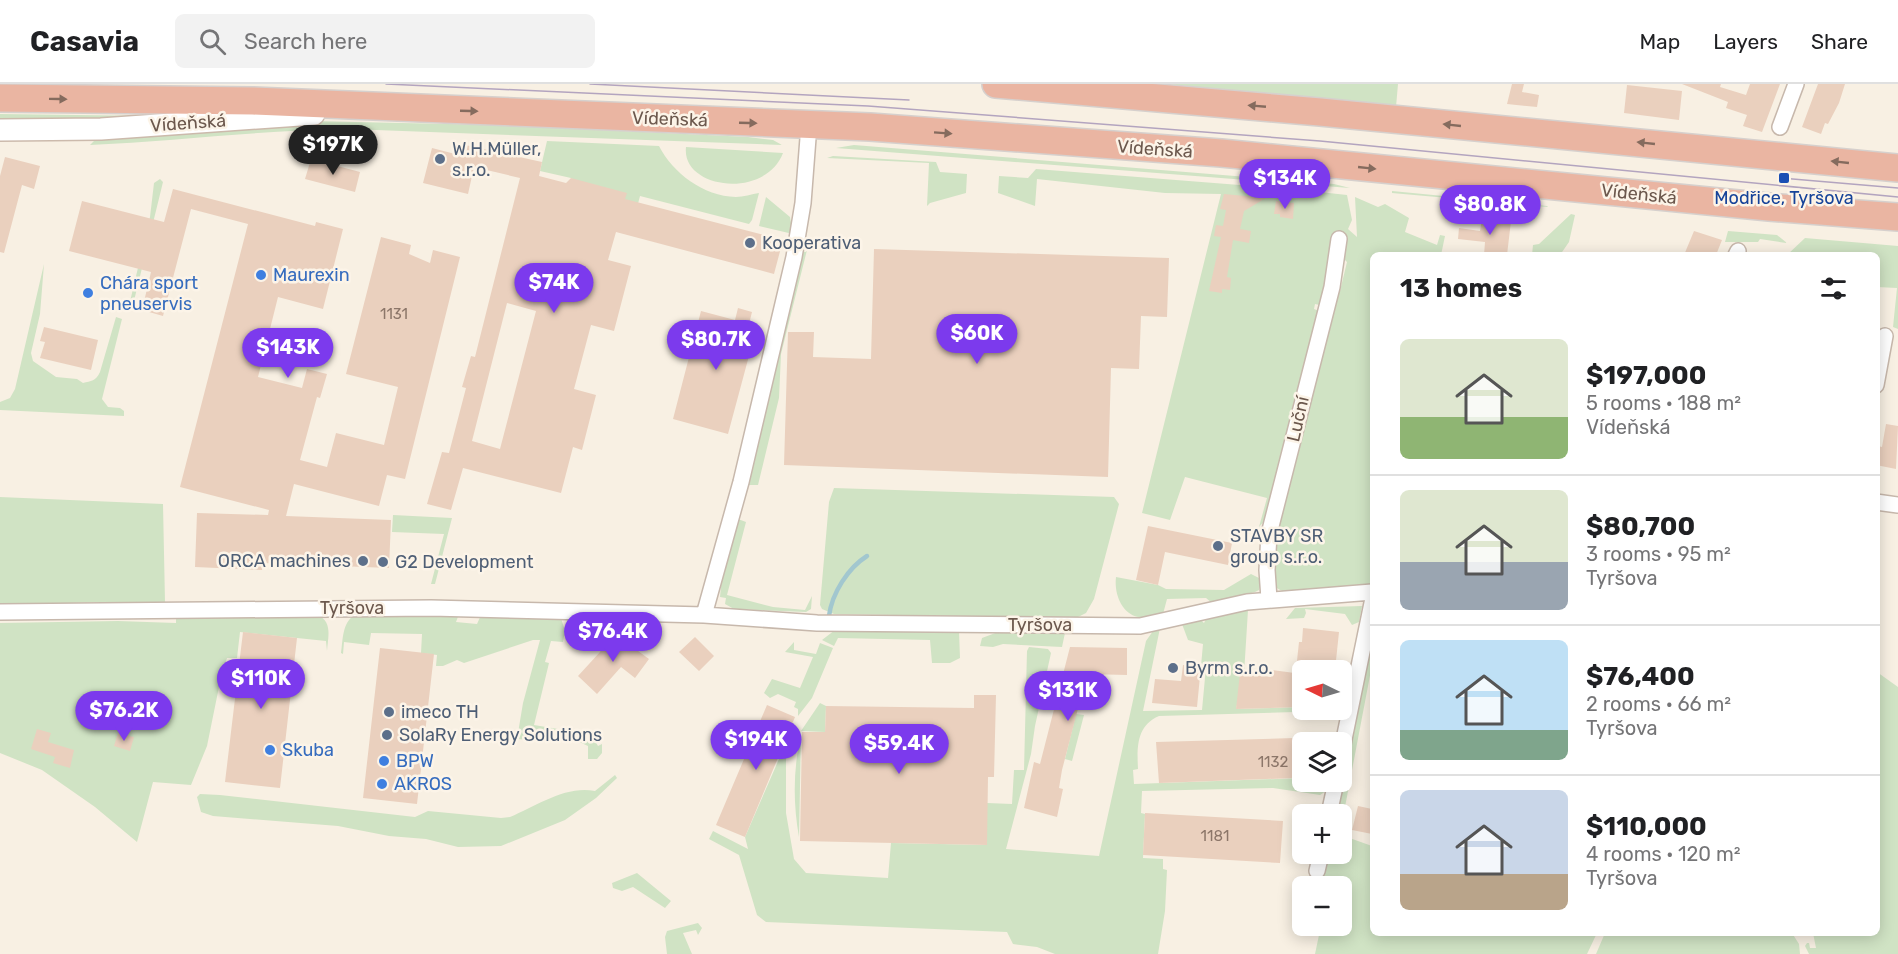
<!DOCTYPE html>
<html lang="en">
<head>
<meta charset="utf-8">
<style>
	:root { --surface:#fff; --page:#f2f2f2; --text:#202124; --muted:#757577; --line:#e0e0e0; --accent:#7c3aed }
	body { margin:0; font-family:Rubik,sans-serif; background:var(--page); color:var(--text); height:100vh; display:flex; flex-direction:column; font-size:22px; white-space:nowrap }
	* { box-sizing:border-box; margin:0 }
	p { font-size:20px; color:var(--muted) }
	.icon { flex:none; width:33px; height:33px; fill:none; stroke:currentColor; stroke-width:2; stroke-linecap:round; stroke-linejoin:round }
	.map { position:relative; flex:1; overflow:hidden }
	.panel { position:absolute; left:1370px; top:168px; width:510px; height:684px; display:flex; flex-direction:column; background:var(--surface); border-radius:9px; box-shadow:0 3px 15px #0003 }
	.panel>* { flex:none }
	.needle { width:39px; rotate:275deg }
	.tools { position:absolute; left:1292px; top:576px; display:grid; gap:12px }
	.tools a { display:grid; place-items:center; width:60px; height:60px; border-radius:9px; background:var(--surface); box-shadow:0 3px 15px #0003; font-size:30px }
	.price { position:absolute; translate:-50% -51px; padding:0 14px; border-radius:21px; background:var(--accent); color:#fff; font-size:20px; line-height:39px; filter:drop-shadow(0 2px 3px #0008) }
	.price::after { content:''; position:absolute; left:50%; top:36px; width:18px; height:14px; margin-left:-9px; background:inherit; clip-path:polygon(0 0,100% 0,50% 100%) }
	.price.current { background:#222; color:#fff }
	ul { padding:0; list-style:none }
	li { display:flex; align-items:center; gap:18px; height:150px; padding:0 30px }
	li+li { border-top:2px solid var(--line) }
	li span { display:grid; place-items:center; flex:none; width:168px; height:120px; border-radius:9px; color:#555 }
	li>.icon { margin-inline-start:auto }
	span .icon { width:72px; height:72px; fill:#fffc; stroke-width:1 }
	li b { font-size:26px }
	h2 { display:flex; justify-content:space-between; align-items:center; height:72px; padding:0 30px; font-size:26px }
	header { display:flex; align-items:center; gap:36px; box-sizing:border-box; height:84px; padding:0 30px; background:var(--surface); border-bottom:2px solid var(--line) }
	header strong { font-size:28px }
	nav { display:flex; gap:33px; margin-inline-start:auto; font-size:21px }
	.search { width:420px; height:54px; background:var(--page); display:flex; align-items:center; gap:15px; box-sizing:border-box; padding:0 21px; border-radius:9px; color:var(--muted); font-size:22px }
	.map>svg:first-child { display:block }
	.green { fill:#d0e3c4 }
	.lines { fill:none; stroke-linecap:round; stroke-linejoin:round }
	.stream { stroke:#a2c7cf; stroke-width:4.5 }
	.building { fill:#ead0be; fill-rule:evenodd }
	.street-casing { stroke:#c7b8ac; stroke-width:18 }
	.secondary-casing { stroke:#ccbaac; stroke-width:24 }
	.highway-casing { stroke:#d6d0cd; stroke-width:30 }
	.street { stroke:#fff; stroke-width:15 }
	.secondary { stroke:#fff; stroke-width:21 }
	.highway { stroke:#eab5a2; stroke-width:27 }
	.tram { stroke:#b3a4bf; stroke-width:1.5 }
	.oneway { fill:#856b5e }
	.service-dot { fill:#5c6f8a; stroke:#fcf4e8; stroke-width:2 }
	.transit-dot { fill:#1a4fb4; stroke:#fcf4e8; stroke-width:2 }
	.shop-dot { fill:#3f7fe0; stroke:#fcf4e8; stroke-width:2 }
	.labels { text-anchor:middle; stroke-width:5; stroke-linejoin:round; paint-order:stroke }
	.number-label { font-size:15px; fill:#8c7669 }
	.street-label { font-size:18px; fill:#6c584d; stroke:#fcf4e8 }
	.service-label { font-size:18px; fill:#4e5e75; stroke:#fcf4e8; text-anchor:start }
	.transit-label { font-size:18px; fill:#164399; stroke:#fcf4e8 }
	.shop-label { font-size:18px; fill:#366cbe; stroke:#fcf4e8; text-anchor:start }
</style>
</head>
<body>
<header>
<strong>Casavia</strong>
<div class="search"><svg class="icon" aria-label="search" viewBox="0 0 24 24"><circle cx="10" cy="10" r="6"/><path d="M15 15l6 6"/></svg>Search here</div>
<nav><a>Map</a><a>Layers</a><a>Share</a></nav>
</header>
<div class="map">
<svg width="1898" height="870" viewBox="0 0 1898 870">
	<rect width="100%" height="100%" fill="#f8f0e3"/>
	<path class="green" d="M1167,0H1398L1396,23Z
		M0,30L153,32V33L0,38Z
		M308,37L496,41L748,53L773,56L782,61L349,45C262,46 176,57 90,61L98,53Z
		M547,57L659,62C673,89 703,112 736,113C743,113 752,110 759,109L752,136L749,140L640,112L635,131L571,94L540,87Z
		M854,61L1334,100L1350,104L836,64Z
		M686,63L783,69C765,116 681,105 686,63Z
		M833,72L936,78L940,88L967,90L966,109L930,119L927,122L929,79L827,74Z
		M1036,85L1265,103V106L1268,107V114H1272L1274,103L1347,111L1352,136L1348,145L1357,153L1355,113L1378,123L1385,120L1409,134L1405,148L1437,161L1440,151L1445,152L1441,171H1372V500C1354,503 1290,516 1277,504C1267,472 1280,435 1287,404C1301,338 1319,272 1335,206L1340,207L1347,178L1342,173L1324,222L1315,220L1314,225L1322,228L1266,435L1259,443L1267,414L1185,393L1170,436L1142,429L1221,110L1165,109L1037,95L1035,122L998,109L999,92L1028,94Z
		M160,95L163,98L132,225L128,226L150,133L154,99Z
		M1392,107L1547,122L1548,123L1392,109Z
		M766,113L790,133L793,150L759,142Z
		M1571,130L1575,131L1569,158L1560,171H1532L1533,161L1539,160Z
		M1728,147L1777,151L1787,159L1760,155L1758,158H1725Z
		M1805,154L1898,162V245L1893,243L1897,204L1877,203L1876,171H1787Z
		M809,158L781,270L779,314L758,401H747L738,435L746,438L727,511L773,523L805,526L812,512L811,525L806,528L734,525L725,520L726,514L720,513L722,493L726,483L725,482L785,247L800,167L806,168Z
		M44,180L40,230L31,269L33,277L56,293L77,295L83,299C91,297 96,297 100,288L116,233L122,235L102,315L108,323L120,324L124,327V332L0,326V318L10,314L15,305Z
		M834,404L1114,413L1119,420L1094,515L1086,529L1076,534L834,530L822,525L820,521L829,418Z
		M0,413L163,420L165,518H95L0,522Z
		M393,431L452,434L435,500H431L444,450L392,448Z
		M1251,490L1261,495L1259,506L1255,508L1212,519L1206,514L1167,515L1163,530C1155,532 1146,534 1138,533C1121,529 1114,509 1116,493L1158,501L1166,505L1224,506Z
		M1362,522L1359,538L1352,541L1345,530L1305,525L1306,529L1304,534L1286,535L1295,524Z
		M1248,526L1244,590L1236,625L1302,623V626H1341V610L1347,611L1344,627L1334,631L1295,628L1159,632C1136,642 1137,664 1138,685L1133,686L1134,700L1302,694V698H1331L1329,705L1320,711L1273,704L1142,707L1141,729L1145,730L1143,774L1163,775V785L1167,786L1165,827L1158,870H1055L1037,863L1013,860L1007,848L766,838L757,831L739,771L709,755L713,747L748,765L745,753L786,659V729L794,775L806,789L888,794L891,759L986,761L987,719L1012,720L1014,686H1024L1027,567L1029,563L1048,565L1051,569L1035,642L1031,670L1006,765L1099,772L1146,557L1153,547L1160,544L1143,627L1202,626L1206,583L1201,582L1203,560L1188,556L1182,540L1201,536L1204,539L1206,535Z
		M217,530L317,531C333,537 328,553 327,567L326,557L240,548L237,574H227L221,593L207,662L191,701L153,698L137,758L95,723L42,686L0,669V539L118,537L176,539V535Z
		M459,530L456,538L477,540L481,531L561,534L565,547L563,558L551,557L545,578L549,579L534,641L588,650L594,655L598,662L602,660V669L597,675H588V662L577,657L566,655L554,658L517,655L523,619L540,556H533L464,579L457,576L443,582H436L437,571L421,569L422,550L371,549L369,561L344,558L343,570L341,569C343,555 342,540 354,531Z
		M1372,541V581L1341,744V730H1334L1351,638Z
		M835,546L959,547L960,574L950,579H932L930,556L838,554L834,562L822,556Z
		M998,548L1065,549L1062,563L1003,560L993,563L980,562L982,554Z
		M794,558V566L816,570L820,559L833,564L812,614L798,632V625L794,623L796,618L778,610L770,614L764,609L772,595L800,604L813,573L785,568Z
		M1877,588L1898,603V870H1809L1805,862L1807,859H1809L1810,864H1816L1813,849H1876Z
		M820,619L826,622L825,648L801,647Z
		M1076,630L1084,631L1072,677L1065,675Z
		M801,651L799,753C793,719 793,685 801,651Z
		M615,691L617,694L596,714L565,736L501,762L458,763L426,755L389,752L338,742L213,732L201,728L197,713L200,710L220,711L415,733L428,727L501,734L510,733C536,722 566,701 595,707Z
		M1341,751L1372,762V849H1597L1587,870H1315L1319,851H1312V842H1341V802H1319L1325,770H1341Z
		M637,789L671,817L665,824L633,803L622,807L613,804L612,799Z
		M698,839L702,844L698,851L696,846L683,849L692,870H667L665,853L667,847Z
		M1605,849H1792L1799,860L1800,870H1596Z"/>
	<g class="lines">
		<path class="stream" d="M829,532C832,509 848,484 867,472"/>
	</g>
	<path class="building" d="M1512,0H1524L1522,8L1539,11L1537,23L1507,20Z
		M1682,0H1721L1720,3L1746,11L1750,0H1780L1762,48L1743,42L1747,31L1726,24L1728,18Z
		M1818,0H1845L1839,19L1828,40L1825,39L1821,50L1802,43Z
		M1627,1L1682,7L1679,36L1624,29Z
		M461,60L542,78L539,92L566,99L571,94L627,109L625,115L783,156L774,190L616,148L608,176L631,182L614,247L591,241L574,305L596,311L582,366L573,363L561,409L463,384L451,426L427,420L442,368L449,369L466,304L462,303L471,272L475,273L520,94L474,83L468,110L423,99L432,64L459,71ZM507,219L536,227L500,365L472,357Z
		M5,73L40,82L34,105L22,101L4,169L0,168V92Z
		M311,75L360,88L355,108L305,95Z
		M173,105L315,142L316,138L343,145L323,225L278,213L258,293L302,304L307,285L327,290L320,314L317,313L300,376L327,383L336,349L384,361L398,303L346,290L381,153L411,161L409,170L430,179L433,166L460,173L405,395L387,391L379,422L294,400L286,432L391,436L389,484L263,479L262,486L195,483L197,429L268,431L269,426L180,403L248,140L191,125L163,232L142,226L151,188L69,167L82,117L164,138Z
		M1224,110L1266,114L1244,127L1240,145L1251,147L1249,159L1233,156L1227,193L1231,194L1230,206L1222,205V209L1209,207L1221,153L1214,152L1216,141L1223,142L1226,126L1220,125Z
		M1276,117L1294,119L1293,135L1280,133V130H1274Z
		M1482,134L1511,137L1507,171H1484L1485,158L1458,155L1459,144L1480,147Z
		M1694,147L1722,156L1716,171H1684Z
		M874,165L1169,174L1167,233L1141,232L1139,285L1111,284L1108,393L784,381L788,248H814L813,273L871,275Z
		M738,224L752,228L749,240L757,242L728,350L673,335L701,227L735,236Z
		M44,243L98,256L91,286L40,274L45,258L40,257Z
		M1886,340L1898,342L1896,385L1876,381L1878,362L1882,363Z
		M1148,442L1232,459L1228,481L1165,468L1158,501L1136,496Z
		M1303,544L1339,548L1335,586H1296L1299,558H1302Z
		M243,548L297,554L280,704L225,698Z
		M612,548L649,575L635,594L621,583L597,610L578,592L600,568Z
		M695,553L714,572L699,587L679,568Z
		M1070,563L1127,564V591L1087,590L1062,686L1059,704L1063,705L1057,733L1024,724L1034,678L1040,680Z
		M380,564L434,570L417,720L363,714Z
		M1183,581L1201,582L1197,623L1152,619L1155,595L1181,597Z
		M1272,586L1302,590V623L1236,625L1240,589L1271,593Z
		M974,611H996L994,693H988L987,761L800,757L802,648H825L826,622L974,624Z
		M767,621L795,633L745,753L716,741Z
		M37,645L51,649L48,658L74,666L70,684L53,679L55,673L31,665Z
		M118,649L134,653L130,667L114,662Z
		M1294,654L1295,694L1159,699L1156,658Z
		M1358,722L1372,725V750L1352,746Z
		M1145,729L1283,737L1280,779L1143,771Z"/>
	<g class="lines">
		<g class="street-casing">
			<path id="street" d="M1780,43L1796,0
				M1736,171L1738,167
				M1876,301L1885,252
				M1876,418L1898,421
				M1269,515L1267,486L1269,450L1332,203L1339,155
				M0,528L431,524L704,531L817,539L1140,542L1247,518L1372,508
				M704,531L741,398L794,173L803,119L809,41
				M1341,670L1372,519
				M1329,730L1336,698
				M1317,787L1321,770"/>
		</g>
		<g class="secondary-casing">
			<path id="secondary" d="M0,46L101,45L314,30"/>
		</g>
		<g class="highway-casing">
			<path id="highway" d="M996,0L1320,28L1898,84
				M0,14L253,17L870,43L1221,69L1769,123L1898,133"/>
		</g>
		<use href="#street" class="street"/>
		<use href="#secondary" class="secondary"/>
		<use href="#highway" class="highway"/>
		<path class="tram" d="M386,0L868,22L1320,57L1898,113
			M590,0L909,16
			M1781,94L1898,104"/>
	</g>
	<defs><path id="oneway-solid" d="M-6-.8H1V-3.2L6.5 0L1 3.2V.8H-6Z" transform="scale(1.5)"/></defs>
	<g class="oneway">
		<use href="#oneway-solid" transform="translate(58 15) rotate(1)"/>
		<use href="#oneway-solid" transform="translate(1257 22) rotate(-175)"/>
		<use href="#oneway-solid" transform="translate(469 27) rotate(2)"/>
		<use href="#oneway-solid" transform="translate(748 39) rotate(2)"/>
		<use href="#oneway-solid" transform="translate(1452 41) rotate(-174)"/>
		<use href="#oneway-solid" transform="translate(943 49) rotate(4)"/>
		<use href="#oneway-solid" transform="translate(1646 59) rotate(-174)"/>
		<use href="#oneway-solid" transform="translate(1840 78) rotate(-174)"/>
		<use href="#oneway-solid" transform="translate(1367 84) rotate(6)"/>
	</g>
	<g class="service-dot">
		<circle cx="440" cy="75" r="6"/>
		<circle cx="750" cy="159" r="6"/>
		<circle cx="1218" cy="462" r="6"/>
		<circle cx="363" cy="477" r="6"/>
		<circle cx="383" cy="478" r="6"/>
		<circle cx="1173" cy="584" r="6"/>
		<circle cx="389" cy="628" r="6"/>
		<circle cx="387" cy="651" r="6"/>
	</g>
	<rect class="transit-dot" x="1778" y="88" width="12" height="12" rx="3"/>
	<g class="shop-dot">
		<circle cx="261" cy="191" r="6"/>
		<circle cx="88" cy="209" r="6"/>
		<circle cx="270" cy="666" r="6"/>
		<circle cx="384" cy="677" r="6"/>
		<circle cx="382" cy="700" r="6"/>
	</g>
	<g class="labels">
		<g class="number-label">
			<text x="394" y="235">1131</text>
			<text x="1273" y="683">1132</text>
			<text x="1215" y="757">1181</text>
		</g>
		<g class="street-label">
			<text transform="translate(670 35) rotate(2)" y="6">Vídeňská</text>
			<text transform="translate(188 39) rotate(-4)" y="6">Vídeňská</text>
			<text transform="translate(1155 65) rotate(4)" y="6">Vídeňská</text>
			<text transform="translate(1639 110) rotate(6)" y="6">Vídeňská</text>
			<text transform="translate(1298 335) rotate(-77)" y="6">Luční</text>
			<text x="352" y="530">Tyršova</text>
			<text x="1040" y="547">Tyršova</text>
		</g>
		<g class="service-label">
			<text x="452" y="71">W.H.Müller,<tspan x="452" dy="21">s.r.o.</tspan></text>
			<text x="762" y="165">Kooperativa</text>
			<text x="1230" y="458">STAVBY SR<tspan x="1230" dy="21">group s.r.o.</tspan></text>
			<text x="351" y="483" text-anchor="end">ORCA machines</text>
			<text x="395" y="484">G2 Development</text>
			<text x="1185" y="590">Byrm s.r.o.</text>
			<text x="401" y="634">imeco TH</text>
			<text x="399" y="657">SolaRy Energy Solutions</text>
		</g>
		<g class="transit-label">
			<text x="1784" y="120">Modřice, Tyršova</text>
		</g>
		<g class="shop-label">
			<text x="273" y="197">Maurexin</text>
			<text x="100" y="205">Chára sport<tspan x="100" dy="21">pneuservis</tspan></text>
			<text x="282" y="672">Skuba</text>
			<text x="396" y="683">BPW</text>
			<text x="394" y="706">AKROS</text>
		</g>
	</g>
</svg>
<div class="tools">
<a><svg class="needle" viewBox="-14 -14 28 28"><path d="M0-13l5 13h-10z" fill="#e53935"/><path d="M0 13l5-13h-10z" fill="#757577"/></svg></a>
<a><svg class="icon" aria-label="layers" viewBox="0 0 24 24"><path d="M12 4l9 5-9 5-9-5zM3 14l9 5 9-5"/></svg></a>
<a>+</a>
<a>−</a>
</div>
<b class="price current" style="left:333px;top:92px">$197K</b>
<b class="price" style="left:1285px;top:126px">$134K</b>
<b class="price" style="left:1490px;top:152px">$80.8K</b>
<b class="price" style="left:554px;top:230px">$74K</b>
<b class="price" style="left:977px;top:281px">$60K</b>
<b class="price" style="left:716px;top:287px">$80.7K</b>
<b class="price" style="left:288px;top:295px">$143K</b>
<b class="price" style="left:613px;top:579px">$76.4K</b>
<b class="price" style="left:261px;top:626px">$110K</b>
<b class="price" style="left:1068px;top:638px">$131K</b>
<b class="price" style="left:124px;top:658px">$76.2K</b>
<b class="price" style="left:756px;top:687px">$194K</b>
<b class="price" style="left:899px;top:691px">$59.4K</b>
<section class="panel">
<h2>13 homes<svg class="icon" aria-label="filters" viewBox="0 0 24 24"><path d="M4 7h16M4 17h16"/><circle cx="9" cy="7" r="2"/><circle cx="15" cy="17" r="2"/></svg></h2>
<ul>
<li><span style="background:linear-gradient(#dfe7d0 65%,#8fb573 0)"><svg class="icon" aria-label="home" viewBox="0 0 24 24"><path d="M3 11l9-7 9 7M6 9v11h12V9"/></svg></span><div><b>$197,000</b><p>5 rooms · 188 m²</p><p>Vídeňská</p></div></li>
<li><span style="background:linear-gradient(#dfe7d0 60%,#9aa5b1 0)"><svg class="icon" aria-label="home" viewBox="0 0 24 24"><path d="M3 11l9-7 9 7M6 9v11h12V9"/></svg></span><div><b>$80,700</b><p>3 rooms · 95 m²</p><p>Tyršova</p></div></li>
<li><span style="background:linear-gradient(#bfe0f5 75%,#7fa58c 0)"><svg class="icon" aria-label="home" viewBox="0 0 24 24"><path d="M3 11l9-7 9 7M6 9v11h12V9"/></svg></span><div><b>$76,400</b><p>2 rooms · 66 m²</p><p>Tyršova</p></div></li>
<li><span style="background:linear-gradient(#c9d6e8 70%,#b9a48a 0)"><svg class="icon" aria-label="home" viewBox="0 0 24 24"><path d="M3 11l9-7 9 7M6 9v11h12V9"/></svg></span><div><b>$110,000</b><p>4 rooms · 120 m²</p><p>Tyršova</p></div></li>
</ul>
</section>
</div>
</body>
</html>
